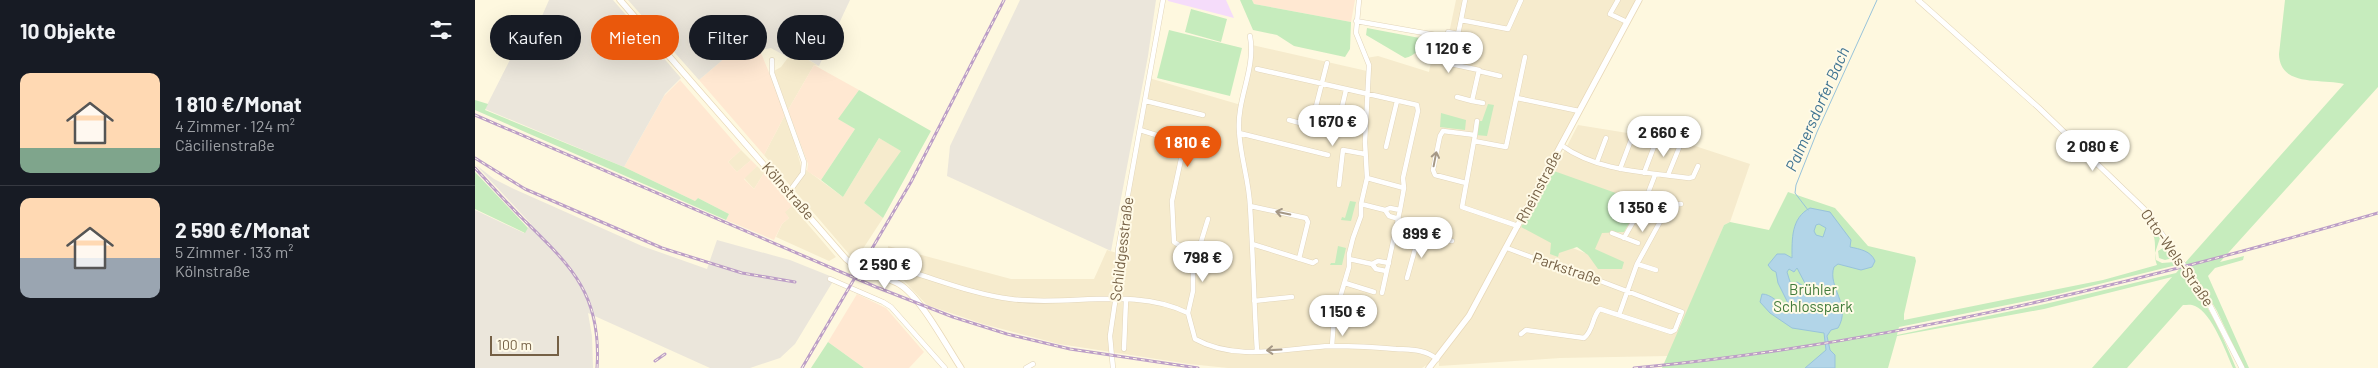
<!DOCTYPE html>
<html lang="de">
<head>
<meta charset="utf-8">
<style>
	:root { --surface:#171b24; --page:#20242c; --text:#f1f3f6; --muted:#9ea1a6; --line:#363941; --accent:#ea580c }
	body { margin:0; font-family:Barlow,sans-serif; background:var(--page); color:var(--text); height:100vh; display:flex; flex-direction:column; font-size:19px; white-space:nowrap }
	* { box-sizing:border-box; margin:0 }
	p { font-size:16px; color:var(--muted) }
	.icon { flex:none; width:28px; height:28px; fill:none; stroke:currentColor; stroke-width:2; stroke-linecap:round; stroke-linejoin:round }
	.map { position:relative; flex:1; overflow:hidden }
	.side { display:flex; flex-direction:column; background:var(--surface); width:475px }
	.side>* { flex:none }
	.top-card { position:absolute; left:15px; top:15px; width:475px; height:45px; display:flex; gap:10px }
	.scale { position:absolute; left:15px; bottom:12px; width:69px; box-sizing:border-box; padding-left:5px; border:2px solid #756045; border-top:0; font-size:14px; line-height:18px; white-space:nowrap; color:#756045; -webkit-text-stroke:4px #fffae7; paint-order:stroke }
	.price { position:absolute; translate:-50% -42px; padding:0 11px; border-radius:18px; background:#fff; color:#222; font-size:16px; line-height:32px; filter:drop-shadow(0 1px 2px #0008) }
	.price::after { content:''; position:absolute; left:50%; top:30px; width:15px; height:11px; margin-left:-8px; background:inherit; clip-path:polygon(0 0,100% 0,50% 100%) }
	.price.selected { background:var(--accent); color:#fff }
	ul { padding:0; list-style:none }
	li { display:flex; align-items:center; gap:15px; height:125px; padding:0 20px }
	li+li { border-top:1px solid var(--line) }
	li span { display:grid; place-items:center; flex:none; width:140px; height:100px; border-radius:10px; color:#555 }
	li>.icon { margin-inline-start:auto }
	span .icon { width:60px; height:60px; fill:#fffc; stroke-width:1 }
	li b { font-size:21px }
	h2 { display:flex; justify-content:space-between; align-items:center; height:60px; padding:0 20px; font-size:21px }
	.chip { padding:0 18px; border-radius:22px; background:var(--surface); box-shadow:0 5px 20px #0002; font-size:18px; line-height:45px }
	.chip.selected { background:var(--accent); color:#fff }
	main { display:flex; flex:1; min-height:0 }
	.map>svg:first-child { display:block }
	.residential { fill:#f6ebcd }
	.commercial { fill:#ffe8d2 }
	.industrial { fill:#ebe6db }
	.education { fill:#f5dcfa }
	.green { fill:#c6ecbd }
	.water { fill:#b2d5e8; stroke:#98c3db; fill-rule:evenodd }
	.lines { fill:none; stroke-linecap:round; stroke-linejoin:round }
	.stream { stroke:#98c3db; stroke-width:1 }
	.minor-casing { stroke:#e2d5ba; stroke-width:5.5 }
	.tertiary-casing { stroke:#e2d5ba; stroke-width:6 }
	.secondary-casing { stroke:#e8d8b8; stroke-width:7 }
	.minor { stroke:#fff; stroke-width:4.5 }
	.tertiary { stroke:#fff; stroke-width:5 }
	.secondary { stroke:#fff; stroke-width:5.5 }
	.rail-casing { stroke:#bc9ec7; stroke-width:3 }
	.rail { stroke:#fffae7; stroke-width:1; stroke-dasharray:4; stroke-linecap:butt }
	.oneway { stroke:#a59886 }
	.labels { text-anchor:middle; stroke-width:4; stroke-linejoin:round; paint-order:stroke }
	.street-label { font-size:15px; fill:#756045; stroke:#fffae7 }
	.park-label { font-size:15px; fill:#427c3c; stroke:#fffae7 }
	.water-label { font-size:16px; font-style:italic; fill:#407492; stroke:#fffae7 }
</style>
</head>
<body>
<main>
<section class="side">
<h2>10 Objekte<svg class="icon" aria-label="filters" viewBox="0 0 24 24"><path d="M4 7h16M4 17h16"/><circle cx="9" cy="7" r="2"/><circle cx="15" cy="17" r="2"/></svg></h2>
<ul>
<li><span style="background:linear-gradient(#ffd9b3 75%,#7fa58c 0)"><svg class="icon" aria-label="home" viewBox="0 0 24 24"><path d="M3 11l9-7 9 7M6 9v11h12V9"/></svg></span><div><b>1 810 €/Monat</b><p>4 Zimmer · 124 m²</p><p>Cäcilienstraße</p></div></li>
<li><span style="background:linear-gradient(#ffd9b3 60%,#9aa5b1 0)"><svg class="icon" aria-label="home" viewBox="0 0 24 24"><path d="M3 11l9-7 9 7M6 9v11h12V9"/></svg></span><div><b>2 590 €/Monat</b><p>5 Zimmer · 133 m²</p><p>Kölnstraße</p></div></li>
</ul>
</section>
<div class="map">
<svg width="1903" height="368" viewBox="0 0 1903 368">
	<rect width="100%" height="100%" fill="#fef8df"/>
	<path class="residential" d="M981,0H1163L1044,226L1110,253L1137,197L1079,171L1103,125L1208,142L1275,164L1255,222L1249,225L1194,356L1085,358L964,366L963,357L947,368H753L714,364L584,344L508,324L452,305L415,266L413,246L536,279H619L632,250L645,254L674,78L766,105L777,45L892,71L893,66L891,58L903,56L954,72L961,36L973,38Z
		M318,51L344,66L339,65L313,110L299,71L306,67Z
		M311,113L326,166L368,197L404,138L427,151L389,203L408,218L380,261L289,155Z
		M266,150L276,160L262,172L253,162Z
		M282,166L289,173L279,189L269,178Z
		M317,206L361,257L354,261L301,237L307,224L314,218L309,212Z"/>
	<path class="commercial" d="M777,0H880L876,22L779,4Z
		M278,34L311,113L289,155L224,80Z
		M339,65L384,90L364,119L380,129L346,180L332,171L333,164L313,110Z
		M205,80L266,150L253,162L262,172L276,160L282,166L269,179L279,189L289,173L317,206L310,212L314,218L307,224L299,240L251,220L254,214L223,198L220,201L149,167L189,96Z
		M382,294L411,308L449,352L434,368H389L353,342Z"/>
	<path class="industrial" d="M74,0H138L206,78L190,94L149,167L10,109L43,44L53,48Z
		M153,0H375L344,66L319,51L314,58L296,48L286,50L278,34L224,80Z
		M545,0H681L673,56L636,251L472,176L475,146Z
		M0,164L19,179L39,189L167,246L232,269L242,240L315,260L360,278L320,344L305,358L275,368H235L113,313L117,336L118,368H0V210L49,233L56,224Z"/>
	<path class="education" d="M693,0H751L759,18L693,1Z"/>
	<path class="green" d="M765,0H777L779,4L876,22L875,49L870,57L819,46L802,35L778,30Z
		M1810,0H1903V87L1745,262L1769,256L1768,260L1740,268L1733,276L1774,368H1769L1742,311L1726,284L1719,292C1732,298 1755,353 1761,368H1758C1751,352 1737,313 1720,306C1716,304 1712,305 1708,305L1652,368H1617L1697,277L1569,309L1422,336L1413,368H1187L1249,225L1255,222L1294,230L1313,192L1360,208L1393,246L1440,257L1441,261L1429,314V320L1628,280L1682,265C1677,253 1684,240 1675,230L1677,228L1685,238L1680,253L1681,260L1687,263L1700,262L1702,265L1567,298L1424,327L1422,335L1570,304L1701,273L1869,84C1847,78 1805,88 1804,54Z
		M716,9L752,19L746,42L710,32Z
		M892,28L950,39C946,48 940,56 930,58L891,35Z
		M694,30L767,48L755,96L682,78Z
		M384,90L456,131L408,218L389,203L426,151L404,138L368,197L346,180L380,129L363,119Z
		M0,100L13,104L10,110L149,167L220,201L223,198L254,214L251,220L0,110Z
		M1013,104L1019,105L1012,136L1001,135L1003,121H1007Z
		M966,113L991,120L990,130L965,127Z
		M1079,171L1166,202L1149,232L1127,233L1120,249L1149,262L1147,269H1123L1113,255L1102,247L1084,253L1083,257L1075,254L1076,243L1046,227Z
		M0,172L53,228L50,233L0,209Z
		M875,201L881,202L876,221L866,220L867,217L870,218Z
		M863,246L871,248L867,265H855L856,263H860Z
		M1688,248L1692,250L1698,258L1690,260L1684,258L1683,251Z
		M870,307L890,311L889,317L869,313Z
		M353,342L389,368H336Z"/>
	<path class="water" d="M1335,208L1355,212L1376,240L1375,247C1385,249 1396,251 1400,261L1397,267L1386,270L1363,264L1359,267C1352,287 1377,305 1363,328L1356,330L1352,336L1355,350L1360,355V368H1330L1351,350L1349,333L1317,328L1295,313L1285,302L1287,294C1297,294 1302,304 1312,305L1313,303L1303,283L1301,272L1297,270L1293,265L1302,254H1310L1317,258C1317,239 1316,218 1335,208ZM1344,224L1351,228L1348,237L1341,235L1339,231L1341,225ZM1322,268L1333,289L1322,282L1316,285L1312,272L1314,269L1319,272Z"/>
	<g class="lines">
		<path class="stream" d="M1333,210L1320,193L1321,185L1342,132L1402,0"/>
		<g class="minor-casing">
			<path id="minor" d="M884,0L881,33L894,65L890,142L892,178L929,188
				M1143,0L1135,14L1152,22
				M986,20L990,0
				M881,21L972,37L973,32L983,34
				M775,36C781,69 762,98 764,130C765,156 774,180 775,206C778,254 779,302 782,351
				M972,37L971,41L981,44L986,20L1033,29L1046,0
				M979,43L976,64L1004,70L997,101L982,97
				M297,60V73L329,162L328,173L314,192
				M782,69L942,105L943,111L928,178L929,188L925,210L907,293
				M1004,71L1025,76
				M1042,98L1104,111
				M671,101L728,115
				M997,101L1008,103
				M814,120L836,126L852,63
				M836,126L861,132L871,90
				M665,130L707,143L708,150L697,201L699,242L707,247L718,249L726,242L733,219
				M764,133L853,155
				M1000,135L1002,121
				M1086,145C1123,172 1172,172 1214,178L1218,177L1223,166
				M911,147L922,101
				M1122,162L1131,138
				M1145,169L1156,140
				M1169,173L1180,144
				M1193,175L1204,148
				M991,183L960,175L958,170L965,136L968,131L1000,135L999,141
				M864,185L868,150L890,154
				M886,204L910,210L914,216L924,219
				M775,206L831,218L833,222L824,259
				M910,210L915,208L925,210
				M1043,226L987,207L999,141L1031,147L1050,57
				M921,229L977,241
				M1137,233L1163,243
				M1149,238L1170,201L1180,175
				M777,244L838,263L841,261
				M1032,248L1115,279H1120L1207,312L1200,330L1196,332L1125,309C1117,316 1119,330 1109,338L1051,330L1046,334
				M874,259L897,264L901,269L911,271
				M897,264L903,261L914,263
				M1162,264L1181,270
				M415,266C455,276 495,294 536,299C593,307 659,286 713,313L720,339C762,362 811,348 856,346C878,346 900,347 921,349C936,350 950,349 962,359
				M932,278L944,235
				M355,279L408,302L416,307L470,368
				M870,283L899,292
				M779,301L817,297
				M713,313L718,291V249
				M1144,315L1162,264L1192,209L1197,205L1206,204
				M859,318L887,324
				M857,346L859,318L874,267V254L878,238L886,216V204L892,178
				M649,349L651,300
				M551,368L558,364
				M638,368L635,336L642,289L643,250L688,0"/>
		</g>
		<g class="tertiary-casing">
			<path id="tertiary" d="M1443,0L1564,108L1669,209L1729,294L1767,368"/>
		</g>
		<g class="secondary-casing">
			<path id="secondary" d="M145,0L371,259C387,274 406,274 424,284C445,296 472,347 486,368
				M954,368L994,316L1164,0"/>
		</g>
		<use href="#minor" class="minor"/>
		<use href="#tertiary" class="tertiary"/>
		<use href="#secondary" class="secondary"/>
		<g class="rail-casing">
			<path id="rail" d="M0,115L401,287L478,317L532,334L595,349L723,368
				M0,158L50,189L187,248L267,273L320,282
				M0,168C16,185 31,202 47,218C96,266 127,294 122,368
				M180,361L190,354
				M327,368L436,182L529,0
				M1159,368C1411,344 1660,284 1903,213"/>
		</g>
		<use href="#rail" class="rail"/>
	</g>
	<defs><path id="oneway-shaft" d="M-6 0H5M1.5-3L5.5 0L1.5 3" fill="none" stroke-width="1.6" stroke-linecap="round" stroke-linejoin="round" transform="scale(1.25)"/></defs>
	<g class="oneway">
		<use href="#oneway-shaft" transform="translate(960 159) rotate(-79)"/>
		<use href="#oneway-shaft" transform="translate(808 213) rotate(-168)"/>
		<use href="#oneway-shaft" transform="translate(799 350) rotate(177)"/>
	</g>
	<g class="labels">
		<g class="street-label">
			<text transform="translate(1064 187) rotate(-62)" y="5">Rheinstraße</text>
			<text transform="translate(313 191) rotate(49)" y="5">Kölnstraße</text>
			<text transform="translate(647 249) rotate(-83)" y="5">Schildgesstraße</text>
			<text transform="translate(1702 258) rotate(55)" y="5">Otto-Wels-Straße</text>
			<text transform="translate(1092 269) rotate(19)" y="5">Parkstraße</text>
		</g>
		<g class="park-label">
			<text x="1338" y="295">Brühler<tspan x="1338" dy="17">Schlosspark</tspan></text>
		</g>
		<g class="water-label">
			<text transform="translate(1342 109) rotate(-66)" y="6">Palmersdorfer Bach</text>
		</g>
	</g>
</svg>
<div class="scale">100 m</div>
<b class="price" style="left:974px;top:74px">1 120 €</b>
<b class="price" style="left:858px;top:147px">1 670 €</b>
<b class="price" style="left:1189px;top:158px">2 660 €</b>
<b class="price selected" style="left:713px;top:168px">1 810 €</b>
<b class="price" style="left:1618px;top:172px">2 080 €</b>
<b class="price" style="left:1168px;top:233px">1 350 €</b>
<b class="price" style="left:947px;top:259px">899 €</b>
<b class="price" style="left:728px;top:283px">798 €</b>
<b class="price" style="left:410px;top:290px">2 590 €</b>
<b class="price" style="left:868px;top:337px">1 150 €</b>
<div class="top-card">
<a class="chip">Kaufen</a>
<a class="chip selected">Mieten</a>
<a class="chip">Filter</a>
<a class="chip">Neu</a>
</div>
</div>
</main>
</body>
</html>
